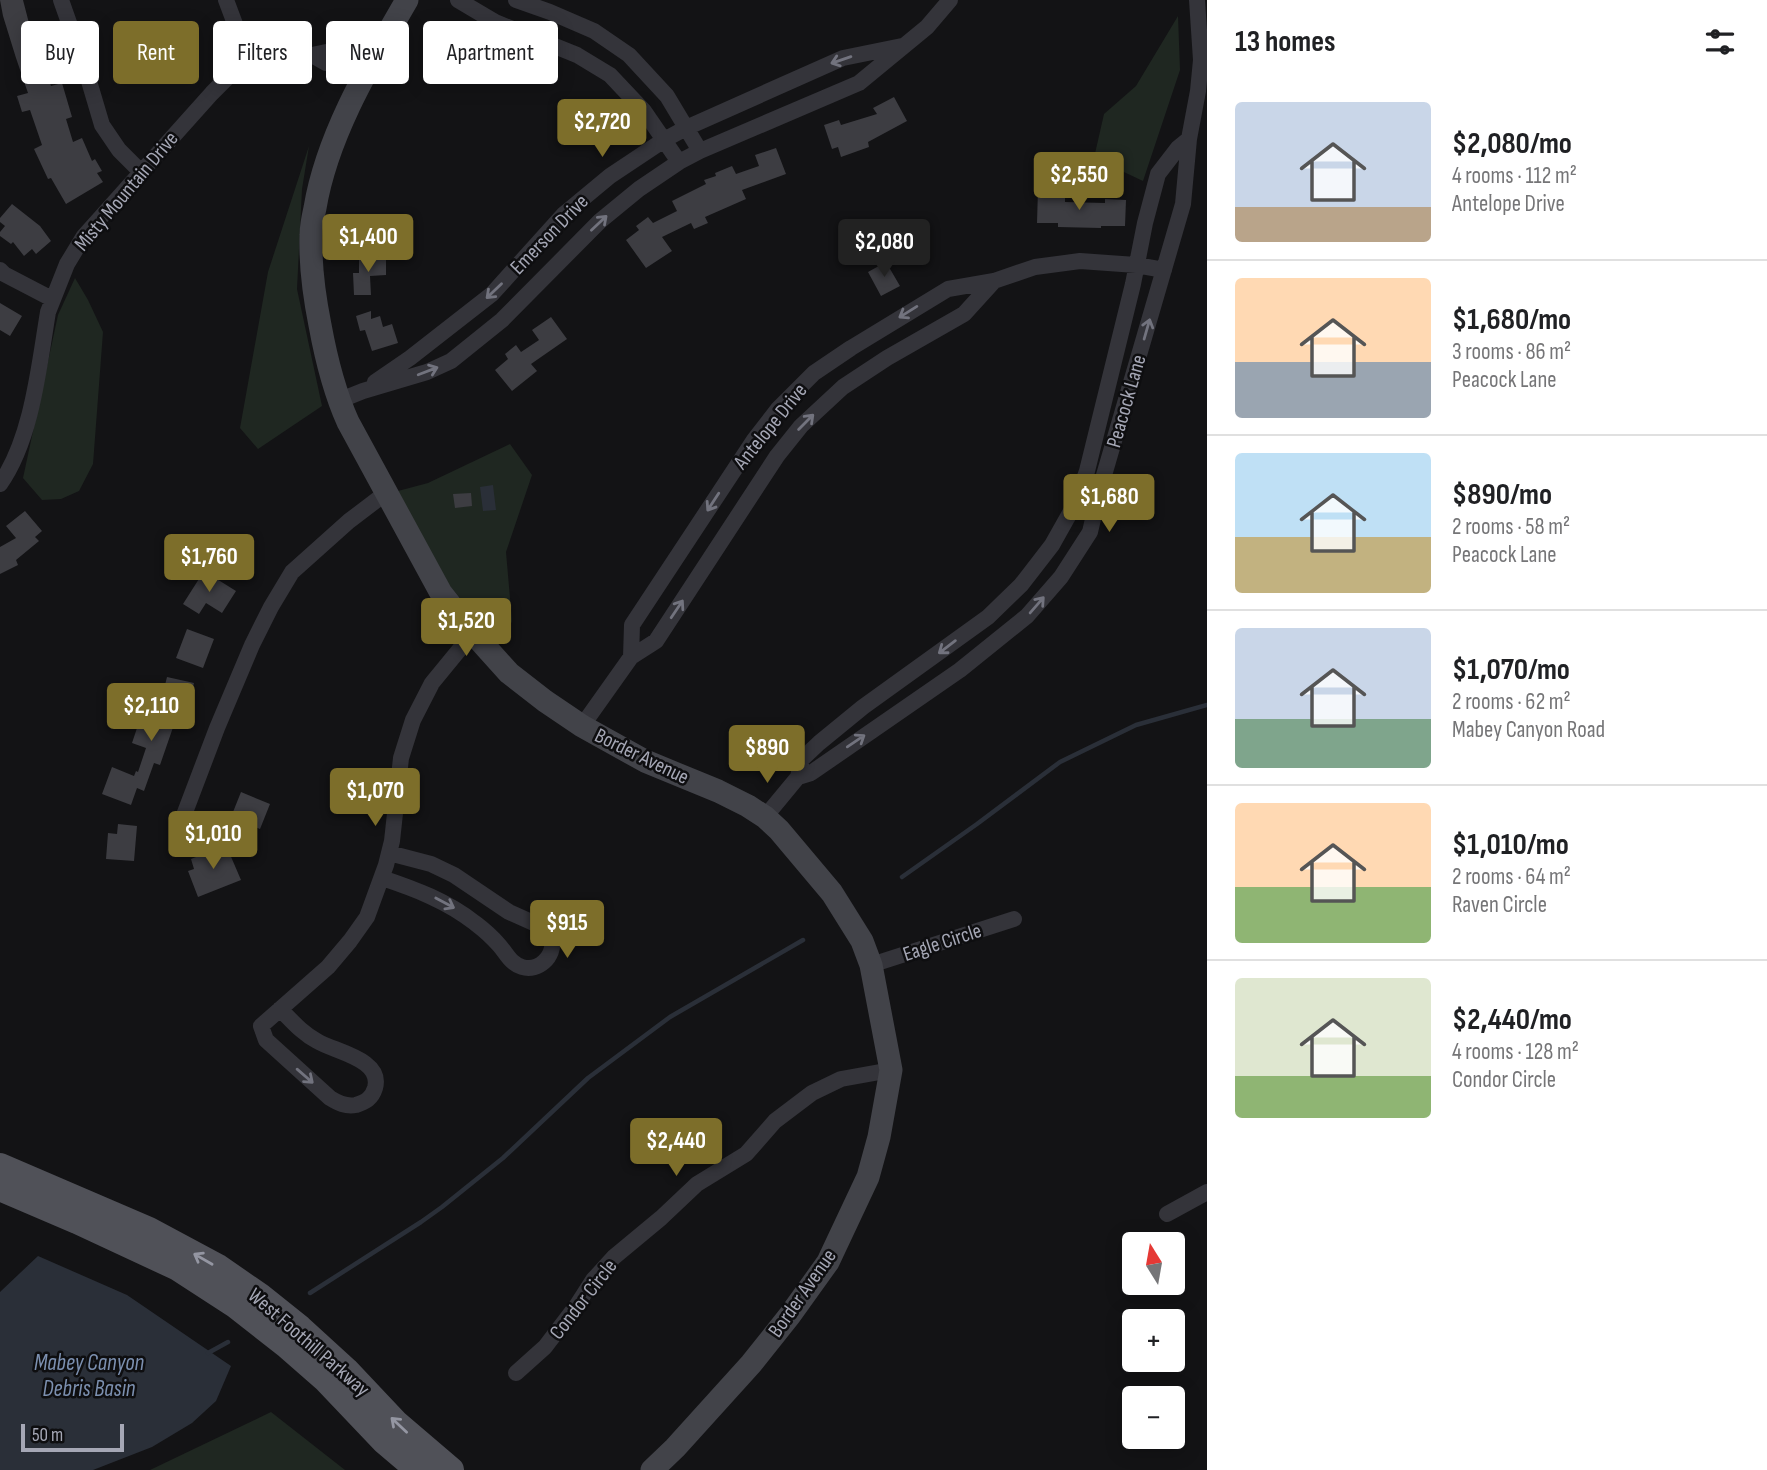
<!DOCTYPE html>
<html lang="en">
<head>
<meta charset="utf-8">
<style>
	:root { --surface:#fff; --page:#f2f2f2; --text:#202124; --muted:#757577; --line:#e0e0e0; --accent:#7d6e2a }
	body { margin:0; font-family:"Sofia Sans Condensed",sans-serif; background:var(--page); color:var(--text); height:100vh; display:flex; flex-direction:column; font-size:26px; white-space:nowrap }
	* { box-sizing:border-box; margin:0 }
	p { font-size:23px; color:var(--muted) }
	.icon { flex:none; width:38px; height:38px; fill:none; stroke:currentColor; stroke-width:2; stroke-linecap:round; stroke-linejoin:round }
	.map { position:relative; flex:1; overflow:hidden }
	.details { display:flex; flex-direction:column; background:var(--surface); width:560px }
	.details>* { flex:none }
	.hud { position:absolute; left:21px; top:21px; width:665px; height:63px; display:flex; gap:14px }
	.needle { width:46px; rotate:349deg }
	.buttons { position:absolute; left:1122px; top:1232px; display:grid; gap:14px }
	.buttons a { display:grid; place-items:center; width:63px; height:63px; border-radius:7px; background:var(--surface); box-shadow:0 4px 18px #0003; font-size:35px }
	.scale { position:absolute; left:21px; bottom:18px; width:103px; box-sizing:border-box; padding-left:7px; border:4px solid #a5a7b5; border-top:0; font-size:19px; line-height:24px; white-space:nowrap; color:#a5a7b5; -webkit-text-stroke:5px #0e0e10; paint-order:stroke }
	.price { position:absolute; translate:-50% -60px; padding:0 16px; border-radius:7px; background:var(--accent); color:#fff; font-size:23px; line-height:46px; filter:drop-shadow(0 2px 4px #0008) }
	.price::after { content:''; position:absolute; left:50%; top:42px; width:21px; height:16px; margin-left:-10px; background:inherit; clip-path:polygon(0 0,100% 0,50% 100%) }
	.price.on { background:#222; color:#fff }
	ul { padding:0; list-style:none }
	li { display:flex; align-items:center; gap:21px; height:175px; padding:0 28px }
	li+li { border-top:2px solid var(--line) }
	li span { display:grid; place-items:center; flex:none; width:196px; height:140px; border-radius:7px; color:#555 }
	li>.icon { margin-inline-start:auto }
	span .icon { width:84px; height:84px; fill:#fffc; stroke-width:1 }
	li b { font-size:30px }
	h2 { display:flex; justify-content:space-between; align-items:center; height:84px; padding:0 28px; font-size:30px }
	.tag { padding:0 24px; border-radius:7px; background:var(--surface); box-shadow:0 4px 18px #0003; font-size:24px; line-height:63px }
	.tag.on { background:var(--accent); color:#fff }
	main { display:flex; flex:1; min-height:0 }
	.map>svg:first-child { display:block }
	.green { fill:#1f2721 }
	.water { fill:#2a2f38 }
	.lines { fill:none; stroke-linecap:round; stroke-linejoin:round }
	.stream { stroke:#2a2f38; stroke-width:4.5 }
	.building { fill:#3d3d42 }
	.street { stroke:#34343a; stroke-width:16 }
	.secondary { stroke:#424349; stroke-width:23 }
	.primary { stroke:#505158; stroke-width:26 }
	.oneway { stroke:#72737e }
	.oneway2 { stroke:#9496a2 }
	.labels { text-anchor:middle; stroke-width:5; stroke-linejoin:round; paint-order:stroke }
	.street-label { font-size:21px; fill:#a5a7b5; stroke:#0e0e10 }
	.water-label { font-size:23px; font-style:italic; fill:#7c90b0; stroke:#0e0e10 }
</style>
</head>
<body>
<main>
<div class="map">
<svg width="1207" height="1470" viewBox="0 0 1207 1470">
	<rect width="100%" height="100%" fill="#131315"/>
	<path class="green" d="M1178,16L1180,70L1143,181L1094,158L1104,114L1136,86Z
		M309,146L302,189L297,289L322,406L258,449L240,428L268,272Z
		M75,278L88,300L103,332L93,464L79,491L61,499L42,500L23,478L58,315Z
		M510,444L532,475L506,552L512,621L503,644L489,632L443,578L398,491L428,483Z
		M271,1412L345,1470H150Z"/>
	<path class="water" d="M493,485L496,510L483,511L480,487Z
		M38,1256L127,1295L231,1366L216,1401L192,1423L152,1447L93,1470H0V1292Z"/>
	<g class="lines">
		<path class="stream" d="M902,877L977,824L1060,762L1136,725L1207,705
			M310,1293L421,1222L442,1207L503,1158L588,1078L670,1017L803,940
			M208,1353L228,1342"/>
	</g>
	<path class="building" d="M0,0H23L30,27L44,23L49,39L45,40L52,63L44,65L51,86L62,83L72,117L66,119L73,142L82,138L92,161L95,159L102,171L97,173L103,182L66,204L51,178L48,179L34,149L42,145L30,110L22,112L17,96L28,93L16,58L3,16Z
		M894,97L907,121L868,142L869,147L841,157L838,147L832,149L824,125L839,120L841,125L877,114L873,108Z
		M776,148L786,174L742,190L746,199L705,217L708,223L694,229L691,223L662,237L672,251L646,268L626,240L639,230L636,226L648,217L653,223L677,211L672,201L706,184L704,180L716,176L715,173L732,166L736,174L759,166L755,155Z
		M1038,189L1058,190V196H1065V202L1105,203V199L1126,200L1125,226H1101V228L1058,227V223H1037Z
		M12,204L40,226L51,241L36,254L32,249L24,256L13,242L11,244L0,236V232L5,226L0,222V218Z
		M386,256V275L370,276L371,295H354L353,273H359V257Z
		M886,262L900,286L881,296L868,272Z
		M0,303L22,316L10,336L0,330Z
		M371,311V319L380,316L383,327L392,324L398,343L372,351L365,330L360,331L356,316Z
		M551,317L567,339L531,364L537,371L512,391L495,370L508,359L505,354L516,345L521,352L539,340L532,330Z
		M471,493L472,506L455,508L453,494Z
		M25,511L42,531L35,537L39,541L16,560L18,565L0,574V547L16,538L6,526Z
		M204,571L236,591L222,613L206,603L199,614L183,604Z
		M187,629L214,639L203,668L176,658Z
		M167,677L194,683L186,715L178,713L160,765L154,763L144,791L137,788L131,805L102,794L112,767L134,776L136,771L138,772L146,748L132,743L140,719L161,727L167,702L161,701Z
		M241,792L270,804L260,829L248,824L244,833L227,827Z
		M118,824L137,826L134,861L106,859L108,833L117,834Z
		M226,845L241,880L198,897L188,871L194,869L191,859Z"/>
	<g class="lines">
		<path class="street" d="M61,0L86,71L102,125L119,150L140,171
			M226,0L250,64
			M458,0L495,22L577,55L610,75L644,111L679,162
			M516,0L550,12L594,31L629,55L667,96L700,151
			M312,55L326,63L369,66
			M0,270L4,274L52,299
			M375,382L410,358L492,294L563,215L610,176L664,140L686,128L843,58L902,46
			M338,401L363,391L427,372L451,361L502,320L600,221L639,189L679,162L700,151L859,83L927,27L950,0
			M0,484C32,439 39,366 48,312L67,264L84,236L212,93L230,75L250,64L282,57L312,55L331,51L375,56
			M631,657L632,625L754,440L778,409L814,373L851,348L948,289L994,281L1035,267L1080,261L1136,265L1164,270
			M582,726L631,657L656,641L777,456L801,426L843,387L887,358L964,314L994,281
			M798,777L811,773L960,670L1027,616L1061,577L1090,532L1100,489L1183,204L1189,139L1198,91L1201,60L1197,0
			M184,815L217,728L252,645L271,607L292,572L349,521L386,493
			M765,817L798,777L802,759L819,743L863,707L988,617L1021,585L1052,545L1075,504L1087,471L1133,284L1145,223L1158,174L1178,148L1189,139
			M382,878C415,889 447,901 475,923C483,929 492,937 499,945C507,954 510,963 522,967C538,972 555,957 552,939C551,936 549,933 547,929L509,912L454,875L431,864L389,853
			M871,965L1014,919
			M280,1009C292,1021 302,1033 317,1041C335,1052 383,1059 375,1088C372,1098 366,1102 356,1105C346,1107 338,1103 330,1098L266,1040L261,1026L328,967L350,941L367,917L386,865L392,841L401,758L413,720L432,683L473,633
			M1167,1214L1207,1192
			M516,1373L545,1347L577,1305L593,1280L614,1257L661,1218L697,1184L746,1154L775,1121L812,1093L841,1079L891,1070"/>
		<path class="secondary" d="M407,0C370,64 327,135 315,208C313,217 311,226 311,235C310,265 314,295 320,325C326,358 334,391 348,422L441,593L473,633L509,673L545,701L582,726L645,761L718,791L748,806L765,817L779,830L832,893L862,941L871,965L891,1070L879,1137L868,1177L828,1262L790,1315L751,1364L675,1448L652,1470"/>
		<path class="primary" d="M0,1166L149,1230L218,1267L260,1296L300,1328L346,1370L396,1423L451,1470
			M0,1188L77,1221L178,1268L235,1305L286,1345L326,1380L384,1441L418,1470"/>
	</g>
	<defs><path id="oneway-shaft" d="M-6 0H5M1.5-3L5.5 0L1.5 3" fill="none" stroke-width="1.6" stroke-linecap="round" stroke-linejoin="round" transform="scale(1.75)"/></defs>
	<g class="oneway">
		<use href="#oneway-shaft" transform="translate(841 60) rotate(161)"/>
		<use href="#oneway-shaft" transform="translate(599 223) rotate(-43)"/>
		<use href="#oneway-shaft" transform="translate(494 291) rotate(136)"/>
		<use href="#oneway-shaft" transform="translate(908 312) rotate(148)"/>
		<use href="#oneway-shaft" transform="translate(1147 329) rotate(-74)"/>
		<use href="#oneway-shaft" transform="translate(428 371) rotate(-21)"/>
		<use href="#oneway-shaft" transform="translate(806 422) rotate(-45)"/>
		<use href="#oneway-shaft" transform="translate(713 502) rotate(123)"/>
		<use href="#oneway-shaft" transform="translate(1037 605) rotate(-49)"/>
		<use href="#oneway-shaft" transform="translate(677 609) rotate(-56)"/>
		<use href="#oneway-shaft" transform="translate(947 647) rotate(143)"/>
		<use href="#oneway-shaft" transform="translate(856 741) rotate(-34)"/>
		<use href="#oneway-shaft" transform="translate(445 903) rotate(28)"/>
		<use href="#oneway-shaft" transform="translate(305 1076) rotate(41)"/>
	</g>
	<g class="oneway2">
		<use href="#oneway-shaft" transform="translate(203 1259) rotate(-150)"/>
		<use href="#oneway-shaft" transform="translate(399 1425) rotate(-137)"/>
	</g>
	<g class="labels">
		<g class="street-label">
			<text transform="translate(126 191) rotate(-50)" y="7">Misty Mountain Drive</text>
			<text transform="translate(549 234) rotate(-46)" y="7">Emerson Drive</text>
			<text transform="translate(1126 401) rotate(-74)" y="7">Peacock Lane</text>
			<text transform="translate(770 426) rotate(-51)" y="7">Antelope Drive</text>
			<text transform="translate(642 756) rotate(26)" y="7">Border Avenue</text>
			<text transform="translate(942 942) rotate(-18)" y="7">Eagle Circle</text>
			<text transform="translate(802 1293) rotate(-55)" y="7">Border Avenue</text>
			<text transform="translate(583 1299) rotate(-52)" y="7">Condor Circle</text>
			<text transform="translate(309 1342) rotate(41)" y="7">West Foothill Parkway</text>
		</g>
		<g class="water-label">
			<text x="89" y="1370">Mabey Canyon<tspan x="89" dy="26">Debris Basin</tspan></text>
		</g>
	</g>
</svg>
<div class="buttons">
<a><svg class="needle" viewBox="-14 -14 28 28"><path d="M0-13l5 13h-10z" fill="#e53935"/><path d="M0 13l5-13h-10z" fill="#757577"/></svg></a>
<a>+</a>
<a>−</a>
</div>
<div class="scale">50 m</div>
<b class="price" style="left:602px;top:159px">$2,720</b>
<b class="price" style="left:1079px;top:212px">$2,550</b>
<b class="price" style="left:368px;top:274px">$1,400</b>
<b class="price on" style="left:884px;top:279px">$2,080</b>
<b class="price" style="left:1109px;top:534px">$1,680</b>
<b class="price" style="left:209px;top:594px">$1,760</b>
<b class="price" style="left:466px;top:658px">$1,520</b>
<b class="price" style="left:151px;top:743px">$2,110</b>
<b class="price" style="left:767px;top:785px">$890</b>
<b class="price" style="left:375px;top:828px">$1,070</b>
<b class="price" style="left:213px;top:871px">$1,010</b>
<b class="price" style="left:567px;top:960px">$915</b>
<b class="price" style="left:676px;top:1178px">$2,440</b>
<div class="hud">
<a class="tag">Buy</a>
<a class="tag on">Rent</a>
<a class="tag">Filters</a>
<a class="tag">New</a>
<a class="tag">Apartment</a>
</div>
</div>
<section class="details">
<h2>13 homes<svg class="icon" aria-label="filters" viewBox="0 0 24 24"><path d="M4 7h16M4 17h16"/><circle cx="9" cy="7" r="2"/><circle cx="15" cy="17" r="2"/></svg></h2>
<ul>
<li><span style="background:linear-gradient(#c9d6e8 75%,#b9a48a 0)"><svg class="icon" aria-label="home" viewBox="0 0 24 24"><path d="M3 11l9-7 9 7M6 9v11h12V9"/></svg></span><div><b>$2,080/mo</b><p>4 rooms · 112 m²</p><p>Antelope Drive</p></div></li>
<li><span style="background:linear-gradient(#ffd9b3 60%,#9aa5b1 0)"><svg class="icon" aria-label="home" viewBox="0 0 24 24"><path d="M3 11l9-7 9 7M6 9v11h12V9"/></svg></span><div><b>$1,680/mo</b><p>3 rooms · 86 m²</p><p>Peacock Lane</p></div></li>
<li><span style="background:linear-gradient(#bfe0f5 60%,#c2b280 0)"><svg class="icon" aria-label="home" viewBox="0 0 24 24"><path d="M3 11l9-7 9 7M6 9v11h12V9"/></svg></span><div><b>$890/mo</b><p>2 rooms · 58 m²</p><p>Peacock Lane</p></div></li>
<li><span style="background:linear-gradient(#c9d6e8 65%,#7fa58c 0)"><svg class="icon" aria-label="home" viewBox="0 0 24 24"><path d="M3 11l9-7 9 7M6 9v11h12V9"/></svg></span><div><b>$1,070/mo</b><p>2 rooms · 62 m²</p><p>Mabey Canyon Road</p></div></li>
<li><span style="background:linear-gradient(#ffd9b3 60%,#8fb573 0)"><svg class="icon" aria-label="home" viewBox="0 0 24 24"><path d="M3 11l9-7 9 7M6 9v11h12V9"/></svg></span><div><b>$1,010/mo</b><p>2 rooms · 64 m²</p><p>Raven Circle</p></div></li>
<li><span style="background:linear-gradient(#dfe7d0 70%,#8fb573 0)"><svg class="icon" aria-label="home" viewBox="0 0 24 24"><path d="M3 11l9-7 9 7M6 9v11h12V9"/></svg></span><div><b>$2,440/mo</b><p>4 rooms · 128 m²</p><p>Condor Circle</p></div></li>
</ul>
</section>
</main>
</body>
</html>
